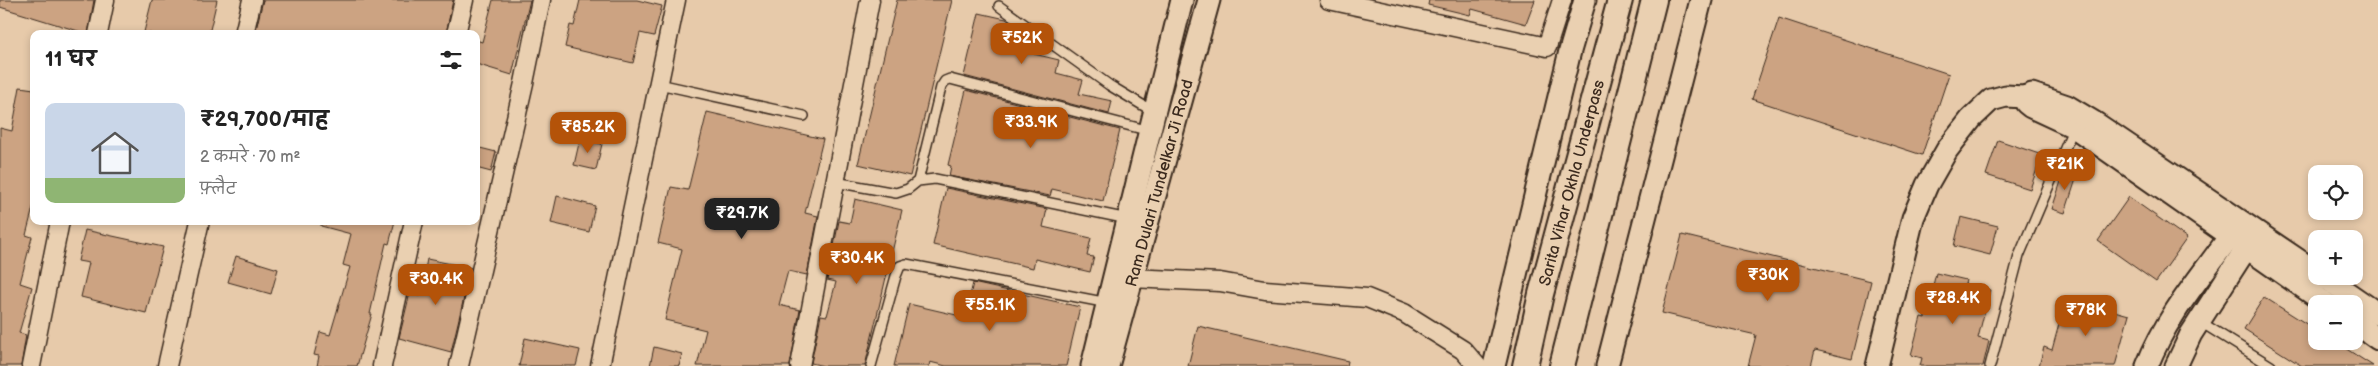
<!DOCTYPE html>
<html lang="hi">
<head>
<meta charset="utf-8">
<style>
	:root { --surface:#fff; --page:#f2f2f2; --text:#222; --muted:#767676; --accent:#b45309 }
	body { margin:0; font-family:"Balsamiq Sans","Playpen Sans Deva",sans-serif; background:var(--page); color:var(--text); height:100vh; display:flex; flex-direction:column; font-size:19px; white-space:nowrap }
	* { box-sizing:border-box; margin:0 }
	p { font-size:16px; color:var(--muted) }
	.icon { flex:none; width:28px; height:28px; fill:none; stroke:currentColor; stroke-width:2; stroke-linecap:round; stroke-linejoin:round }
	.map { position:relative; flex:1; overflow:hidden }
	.side { position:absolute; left:30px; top:30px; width:450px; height:195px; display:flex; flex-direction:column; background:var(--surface); border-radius:10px; box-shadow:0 2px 8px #0003 }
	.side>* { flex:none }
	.controls { position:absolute; left:2308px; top:165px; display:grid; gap:10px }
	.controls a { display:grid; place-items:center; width:55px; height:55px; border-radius:10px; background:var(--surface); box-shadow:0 2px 8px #0003; font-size:25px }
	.price { position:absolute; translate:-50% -42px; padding:0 11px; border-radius:10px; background:var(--accent); color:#fff; font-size:16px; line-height:32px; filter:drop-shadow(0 1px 2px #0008) }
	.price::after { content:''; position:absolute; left:50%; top:30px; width:15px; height:11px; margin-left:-8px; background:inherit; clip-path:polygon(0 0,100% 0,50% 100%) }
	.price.active { background:#222; color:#fff }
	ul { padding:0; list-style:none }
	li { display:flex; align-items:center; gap:15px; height:125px; padding:0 15px }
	li span { display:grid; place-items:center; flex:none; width:140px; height:100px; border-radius:10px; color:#555 }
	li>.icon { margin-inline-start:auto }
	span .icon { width:60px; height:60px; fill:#fffc; stroke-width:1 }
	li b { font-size:21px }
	h2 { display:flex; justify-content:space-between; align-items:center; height:60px; padding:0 15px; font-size:21px }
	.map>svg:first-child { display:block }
	.building { fill:#cca382; stroke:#3b2a1e }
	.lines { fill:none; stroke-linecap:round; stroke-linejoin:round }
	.service-casing { stroke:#3b2a1e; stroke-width:12 }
	.minor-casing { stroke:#3b2a1e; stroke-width:21 }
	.tertiary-casing { stroke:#3b2a1e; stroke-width:25 }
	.secondary-casing { stroke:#3b2a1e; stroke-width:28 }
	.service { stroke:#ead0b1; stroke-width:9 }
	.minor { stroke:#ead0b1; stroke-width:18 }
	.tertiary { stroke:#ead0b1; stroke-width:21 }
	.secondary { stroke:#ead0b1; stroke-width:24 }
	.labels { text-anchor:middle; stroke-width:4; stroke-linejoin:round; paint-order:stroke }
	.street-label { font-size:16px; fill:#3b2a1e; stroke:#ead0b1 }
</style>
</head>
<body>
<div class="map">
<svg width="2378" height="366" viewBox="0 0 2378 366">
	<rect width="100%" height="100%" fill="#e7caaa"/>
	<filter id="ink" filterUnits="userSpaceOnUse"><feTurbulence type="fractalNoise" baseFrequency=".02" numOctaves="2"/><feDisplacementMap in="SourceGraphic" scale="10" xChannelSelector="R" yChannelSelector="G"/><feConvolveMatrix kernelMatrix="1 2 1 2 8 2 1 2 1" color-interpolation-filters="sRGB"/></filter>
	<g filter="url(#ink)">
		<path class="building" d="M0,0H94L88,34L0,7Z
			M152,0H217L209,34H154L144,32Z
			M263,0H453L446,34H255Z
			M493,0H530L512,75L476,64V40L482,42Z
			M580,0H637L662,6L654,36L640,33L633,63L565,47L570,25L574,26Z
			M897,0H952L910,176L858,164Z
			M1429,0H1535L1526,24L1472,9L1470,15L1428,5Z
			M979,13L1006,19L1015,25L1013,32L1030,36L1037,41L1034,54L1059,60L1056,73L1083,80L1079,94L1112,101L1109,114L964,76Z
			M1779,18L1949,74L1922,155L1752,99Z
			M20,87L34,89V204L26,235L32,237L20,283L32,287L19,333L26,335L21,366H0V128L12,131Z
			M966,90L1120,130L1103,201L1052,189L1050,196L949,176L951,166L948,165Z
			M707,112L823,139L805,213L818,216L807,275L788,271L779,305L800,310L790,366H697L706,330L665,320L682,249L658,243L671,187L688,190Z
			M580,139L602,144L596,170L574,165Z
			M1998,140L2042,155L2030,189L1986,175Z
			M476,147L496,152L491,172L476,168Z
			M2065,169L2078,173L2065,213L2052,209Z
			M946,188L1047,209L1043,227L1091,238L1087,256L1094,257L1090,272L1035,259L1033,268L933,245Z
			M557,196L595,206L589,232L551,223Z
			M2129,197L2187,238L2156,282L2098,241Z
			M855,199L902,210L865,366H824L811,363L821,315L827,316L836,282L827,280L839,221L850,223Z
			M1961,217L1998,226L1990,255L1954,246Z
			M321,221H395L389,244L386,243L370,314H372L357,366H317L319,356L314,355L320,332L330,335L350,267L343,265L351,234L321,226Z
			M85,230L163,247L146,313L81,297L89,263L78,261Z
			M1682,235L1871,281L1852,359L1815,350L1811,366H1748L1756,335L1662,313Z
			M236,256L278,269L271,294L228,282Z
			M427,259L471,268L451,352L399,338L410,293L420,296Z
			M1936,273L1966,280L1965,284L1990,290L1978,338L1989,341L1983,366H1920L1922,358L1911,355L1921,317L1925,318Z
			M973,283L1080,307L1066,366H946L930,362L929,366H894L909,304L965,317Z
			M2264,297L2316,330V341H2334L2373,366H2302L2244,329Z
			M2066,298L2129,315L2115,366H2039L2044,347L2052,350Z
			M1198,326L1348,361L1347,366H1188Z
			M525,338L580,350L576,366H519Z
			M654,347L682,354L679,366H650Z"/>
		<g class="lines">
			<g class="service-casing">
				<path id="service" d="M999,6L1109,85L1154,112
					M659,84L804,116
					M918,181L941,87L945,81L950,79L1150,131
					M835,182L896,193L908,189L918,181L935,179L1128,219
					M2199,321L2271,366
					M871,366L896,276L900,266L906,264L1108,303
					M1990,366L2019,256L2074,127"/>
			</g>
			<g class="minor-casing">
				<path id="minor" d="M1329,0L1547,47L1562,0
					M98,34L105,0
					M244,34L252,0
					M456,34L464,0
					M1130,278L1220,282L1265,290L1367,298L1404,313L1463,350L1477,366
					M31,366L60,221
					M167,366L200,221
					M382,366L414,221
					M459,366L524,83L541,0
					M600,366L676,0
					M800,366L870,0"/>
			</g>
			<g class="tertiary-casing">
				<g id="tertiary">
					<path d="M2024,97L2026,103L2031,107L2074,127L2327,304"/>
					<path d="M2323,276L2378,314"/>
					<path d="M2354,322L2378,339"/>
					<path d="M1092,366L1182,0"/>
					<path id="s1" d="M1108,366L1209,0"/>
					<path d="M1494,366L1570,51L1585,0"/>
					<path d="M1607,366L1701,0"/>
					<path d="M1877,366L1913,218L1927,185L1947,150L1971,119L1991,100L2006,96L2024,97L2032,94L2067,106L2097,124L2316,272"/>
					<path d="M2147,366C2169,310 2204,274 2237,226"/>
					<path d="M2176,366L2191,334L2254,236"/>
				</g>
			</g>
			<g class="secondary-casing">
				<g id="secondary">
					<path id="s2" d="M1525,366L1541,294L1620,0"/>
					<path d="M1562,366L1654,0"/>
				</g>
			</g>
			<use href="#service" class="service"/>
			<use href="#minor" class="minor"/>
			<use href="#tertiary" class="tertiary"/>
			<use href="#secondary" class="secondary"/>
		</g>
	</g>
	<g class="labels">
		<g class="street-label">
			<text dy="6" stroke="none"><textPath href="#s1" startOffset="190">Ram Dulari Tundelkar Ji Road</textPath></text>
			<text dy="6" stroke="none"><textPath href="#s2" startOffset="189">Sarita Vihar Okhla Underpass</textPath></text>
		</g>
	</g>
</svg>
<div class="controls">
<a><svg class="icon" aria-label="locate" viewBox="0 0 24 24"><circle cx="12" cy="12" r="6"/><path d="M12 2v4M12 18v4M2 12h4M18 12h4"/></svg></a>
<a>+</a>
<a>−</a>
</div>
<b class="price" style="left:1022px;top:65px">₹52K</b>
<b class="price" style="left:1031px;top:149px">₹33.9K</b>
<b class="price" style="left:588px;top:154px">₹85.2K</b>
<b class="price" style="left:2065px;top:191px">₹21K</b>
<b class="price active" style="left:742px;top:240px">₹29.7K</b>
<b class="price" style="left:857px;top:285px">₹30.4K</b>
<b class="price" style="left:1768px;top:302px">₹30K</b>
<b class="price" style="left:436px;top:306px">₹30.4K</b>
<b class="price" style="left:1953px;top:325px">₹28.4K</b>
<b class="price" style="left:990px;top:332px">₹55.1K</b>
<b class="price" style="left:2086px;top:337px">₹78K</b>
<section class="side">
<h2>11 घर<svg class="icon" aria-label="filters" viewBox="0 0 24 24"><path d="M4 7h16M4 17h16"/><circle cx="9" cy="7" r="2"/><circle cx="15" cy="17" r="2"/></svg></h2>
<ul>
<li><span style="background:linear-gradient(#c9d6e8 75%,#8fb573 0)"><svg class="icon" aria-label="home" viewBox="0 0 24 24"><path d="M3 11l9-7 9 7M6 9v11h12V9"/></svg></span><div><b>₹29,700/माह</b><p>2 कमरे · 70 m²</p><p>फ़्लैट</p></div></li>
</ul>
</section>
</div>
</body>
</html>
